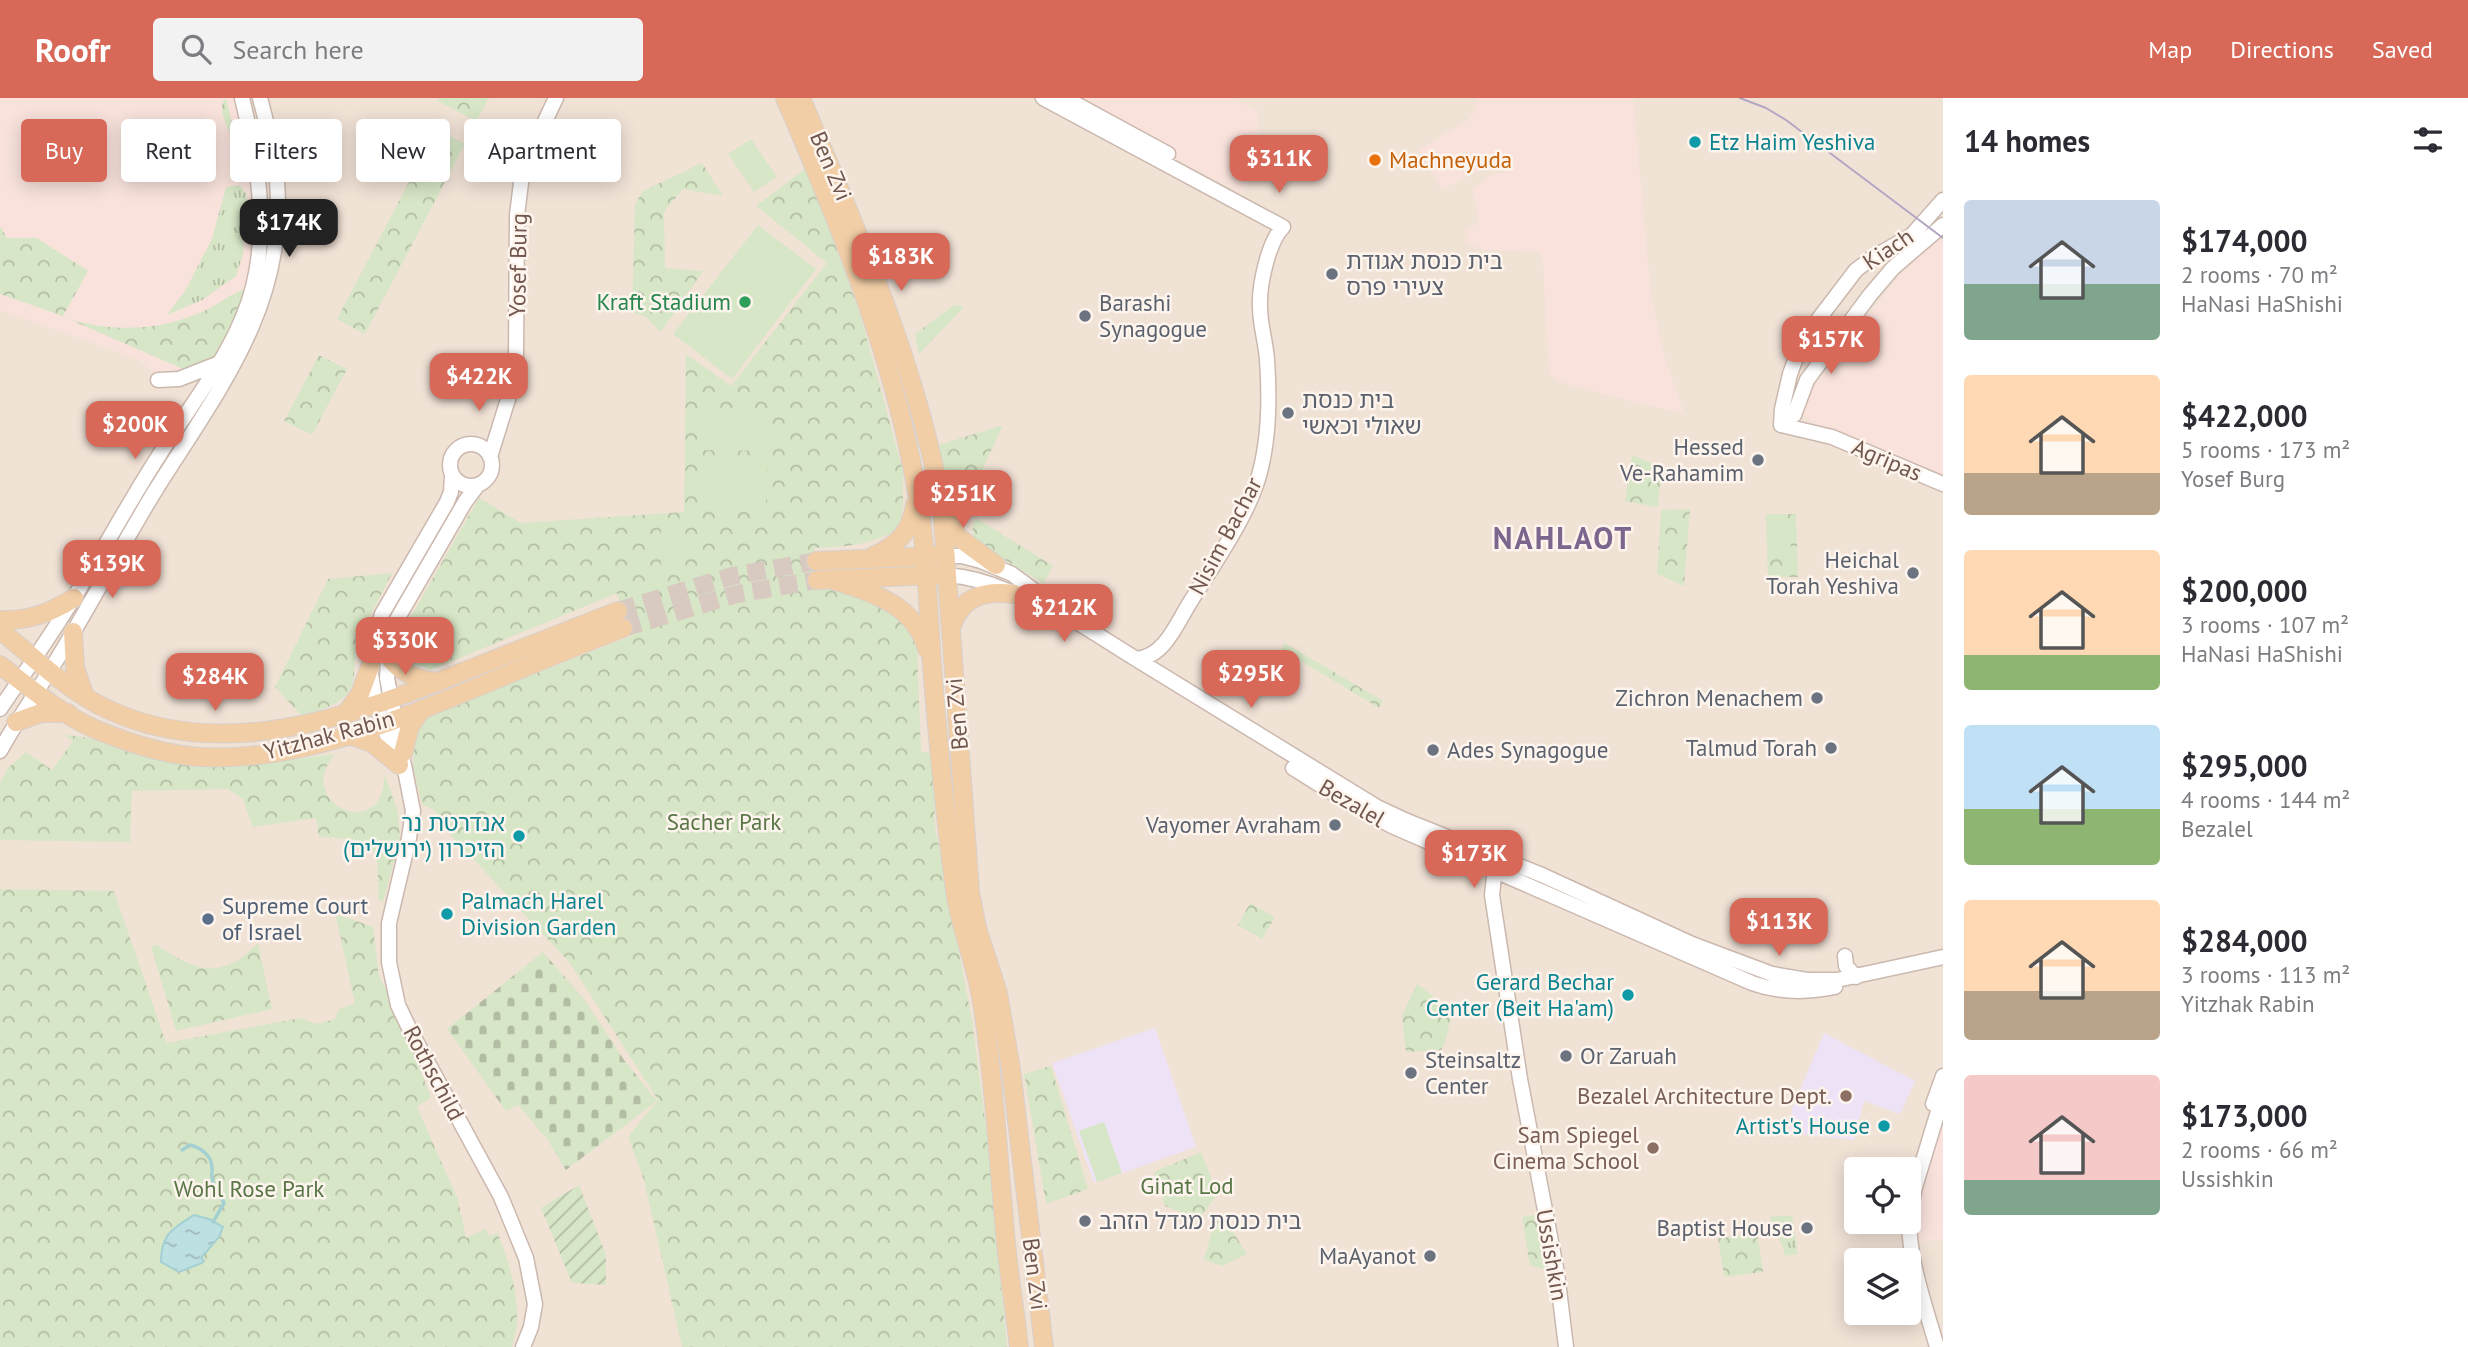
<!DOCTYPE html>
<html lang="en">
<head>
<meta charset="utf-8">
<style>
	:root { --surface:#fff; --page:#f2f2f3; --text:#2b2b33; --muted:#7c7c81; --accent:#d86858 }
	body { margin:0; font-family:"PT Sans","Noto Sans Hebrew",sans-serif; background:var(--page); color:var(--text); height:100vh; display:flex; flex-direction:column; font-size:26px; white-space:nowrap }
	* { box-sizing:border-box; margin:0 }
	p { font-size:23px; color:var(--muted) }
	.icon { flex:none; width:38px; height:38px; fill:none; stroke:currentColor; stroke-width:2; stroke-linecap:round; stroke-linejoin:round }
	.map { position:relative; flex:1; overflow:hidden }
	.details { display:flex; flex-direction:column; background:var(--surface); width:525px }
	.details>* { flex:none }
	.banner { position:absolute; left:21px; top:21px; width:665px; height:63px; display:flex; gap:14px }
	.buttons { position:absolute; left:1844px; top:1059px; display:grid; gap:14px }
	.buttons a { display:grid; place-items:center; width:77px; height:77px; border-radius:7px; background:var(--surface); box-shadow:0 4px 18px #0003; font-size:35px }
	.price { position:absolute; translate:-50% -60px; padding:0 16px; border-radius:14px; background:var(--accent); color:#fff; font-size:23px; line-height:46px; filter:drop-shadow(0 2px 4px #0008) }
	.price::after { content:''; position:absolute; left:50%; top:42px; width:21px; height:16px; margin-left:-10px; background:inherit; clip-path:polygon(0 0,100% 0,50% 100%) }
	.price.on { background:#222; color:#fff }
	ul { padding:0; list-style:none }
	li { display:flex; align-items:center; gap:21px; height:175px; padding:0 21px }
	li span { display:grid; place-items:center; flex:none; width:196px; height:140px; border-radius:7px; color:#555 }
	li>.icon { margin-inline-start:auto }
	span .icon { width:84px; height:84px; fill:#fffc; stroke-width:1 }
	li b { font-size:30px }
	h2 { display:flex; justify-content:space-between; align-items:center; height:84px; padding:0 21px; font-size:30px }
	.pill { padding:0 24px; border-radius:7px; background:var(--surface); box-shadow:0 4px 18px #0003; font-size:24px; line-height:63px }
	.pill.on { background:var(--accent); color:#fff }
	header { display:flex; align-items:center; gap:42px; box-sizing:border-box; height:98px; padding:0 35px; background:var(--accent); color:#fff }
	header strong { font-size:33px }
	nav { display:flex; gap:38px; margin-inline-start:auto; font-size:24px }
	.search { width:490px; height:63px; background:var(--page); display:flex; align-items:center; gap:18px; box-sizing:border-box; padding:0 24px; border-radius:7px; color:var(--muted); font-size:26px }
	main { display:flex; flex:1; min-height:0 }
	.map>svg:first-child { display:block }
	.residential { fill:#f1e2d6; fill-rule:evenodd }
	.commercial { fill:#f9e2dc }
	.education { fill:#eee3f6 }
	.grass { fill:url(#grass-tufts) }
	.cemetery { fill:url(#cemetery-stones) }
	.park { fill:url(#park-crowns) }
	.garden { fill:url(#garden-furrows) }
	.pitch { fill:#d7e6c6 }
	.water { fill:url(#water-ripples); stroke:#a4d0d3; stroke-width:2 }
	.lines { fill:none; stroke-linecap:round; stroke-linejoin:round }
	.stream { stroke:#a4d0d3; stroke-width:3.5 }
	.major-tunnel { stroke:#d8cac1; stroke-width:18; stroke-dasharray:18 9; stroke-linecap:butt }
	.minor-casing { stroke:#cbb8ae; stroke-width:17 }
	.major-casing { stroke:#d7d0cd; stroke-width:20 }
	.minor { stroke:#fff; stroke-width:14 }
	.major { stroke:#f2cea6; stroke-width:18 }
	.tram { stroke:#b3a6c3; stroke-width:2 }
	.culture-dot { fill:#0f9aa8; stroke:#fdf5ed; stroke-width:2.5 }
	.food-dot { fill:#e8710a; stroke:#fdf5ed; stroke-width:2.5 }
	.worship-dot { fill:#6b7280; stroke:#fdf5ed; stroke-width:2.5 }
	.leisure-dot { fill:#2e9e5b; stroke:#fdf5ed; stroke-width:2.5 }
	.service-dot { fill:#5c6f8a; stroke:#fdf5ed; stroke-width:2.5 }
	.education-dot { fill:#8d6e63; stroke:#fdf5ed; stroke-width:2.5 }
	.labels { text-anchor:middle; stroke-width:5; stroke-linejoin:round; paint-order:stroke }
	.culture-label { font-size:23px; fill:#0d838f; stroke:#fdf5ed; text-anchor:end }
	.food-label { font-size:23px; fill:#c56008; stroke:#fdf5ed; text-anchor:start }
	.street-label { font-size:23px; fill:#71574e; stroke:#fdf5ed }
	.worship-label { font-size:23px; fill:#5b616d; stroke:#fdf5ed; text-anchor:start }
	.leisure-label { font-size:23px; fill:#27864d; stroke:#fdf5ed; text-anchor:end }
	.park-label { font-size:23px; fill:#597647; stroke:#fdf5ed }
	.service-label { font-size:23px; fill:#4e5e75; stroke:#fdf5ed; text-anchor:start }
	.education-label { font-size:23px; fill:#785e54; stroke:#fdf5ed; text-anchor:end }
	.district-label { font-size:30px; font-weight:bold; letter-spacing:2px; fill:#7c668d; stroke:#fdf5ed }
</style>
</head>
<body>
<header>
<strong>Roofr</strong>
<div class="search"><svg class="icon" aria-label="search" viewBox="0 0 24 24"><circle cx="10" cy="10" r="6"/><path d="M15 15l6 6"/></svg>Search here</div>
<nav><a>Map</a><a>Directions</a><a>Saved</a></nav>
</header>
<main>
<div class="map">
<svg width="1943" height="1249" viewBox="0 0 1943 1249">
	<defs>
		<pattern id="grass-tufts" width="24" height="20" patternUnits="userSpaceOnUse" patternTransform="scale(1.75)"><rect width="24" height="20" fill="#d7e6c6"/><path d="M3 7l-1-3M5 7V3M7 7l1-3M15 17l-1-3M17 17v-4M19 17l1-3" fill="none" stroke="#b3bda3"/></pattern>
		<pattern id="cemetery-stones" width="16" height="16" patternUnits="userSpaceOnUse" patternTransform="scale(1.75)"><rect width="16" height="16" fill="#d7e6c6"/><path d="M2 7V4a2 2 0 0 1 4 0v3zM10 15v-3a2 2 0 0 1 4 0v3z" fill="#b3bda3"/></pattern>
		<pattern id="park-crowns" width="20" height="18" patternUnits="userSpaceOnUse" patternTransform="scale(1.75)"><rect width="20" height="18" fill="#d7e6c6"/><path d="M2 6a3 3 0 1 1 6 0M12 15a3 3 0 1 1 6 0" fill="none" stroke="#b3bda3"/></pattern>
		<pattern id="garden-furrows" width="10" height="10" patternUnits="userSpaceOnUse" patternTransform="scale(1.75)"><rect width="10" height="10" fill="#d7e6c6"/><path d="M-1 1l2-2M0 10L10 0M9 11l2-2" fill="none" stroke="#b3bda3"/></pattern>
		<pattern id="water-ripples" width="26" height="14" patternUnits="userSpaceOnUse" patternTransform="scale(1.75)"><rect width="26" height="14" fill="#bde0e2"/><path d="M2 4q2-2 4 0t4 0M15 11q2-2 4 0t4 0" fill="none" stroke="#9eb8b9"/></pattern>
	</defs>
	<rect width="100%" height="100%" fill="#faf1e7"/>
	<path class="residential" d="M0,0H1943V1249H0ZM1857,1071H1909V1124H1857ZM1857,1162H1909V1214H1857Z"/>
	<path class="commercial" d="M0,0H242L260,151L218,265L196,276L157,277L138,261L0,212Z
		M1071,0H1234L1258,13L1255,75L1242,96L1082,10Z
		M1478,0H1633L1651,199L1665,261L1684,315L1637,305L1557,283L1549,275L1543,164L1540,153L1483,152L1465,144L1468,139L1465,133L1479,125L1473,91L1493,76L1506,74L1505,59L1442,92L1419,52L1467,23L1473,16Z
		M1943,136V386L1823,333L1805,318L1798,309L1909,165Z
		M1934,1023H1943V1142L1910,1145Z"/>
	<path class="education" d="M1155,930L1196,1049L1094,1085L1052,965Z
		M1824,935L1915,983L1900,1016L1864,1003L1854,1042L1788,1035L1792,1011Z"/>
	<path class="grass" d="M240,87L247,97L243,156L236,178L202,202L167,217L185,193L212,141L226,89Z
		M1776,1118H1792L1798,1156L1785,1158C1782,1140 1773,1139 1770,1119Z"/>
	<path class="cemetery" d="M543,854L584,901L624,962L657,1003L566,1072L547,1041L518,1007L506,1013L447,931Z"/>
	<path class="park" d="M226,0L242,65L235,60C232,52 232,45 230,37C227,24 216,11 226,0Z
		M440,0H489L476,23L438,3Z
		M437,31L465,46L365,236L337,221Z
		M702,65L723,98L683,91L664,114L665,170L703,173L661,234L646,219L632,214L635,106L643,93Z
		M807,69L861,219L903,373V409L899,431C871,447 845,449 814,450L819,489L867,498L907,526L917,549L921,653L933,656L935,728L972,922L988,1045L1007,1249H682L644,1082L628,1039L658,1002L570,865L448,734L435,713L422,706L413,669L415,628L424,619L631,538L617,495L431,572L408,564L398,549L406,527L479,400L521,425L684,414L686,256L731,288L827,165L756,108Z
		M0,128L7,140H37L88,173L63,218L0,196Z
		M247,190C233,227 228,266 183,271L71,222C118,234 159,233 204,213C219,206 231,195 247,190Z
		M954,207L964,209L919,256L915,236Z
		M319,257L347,271L312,337L284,323Z
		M1003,327L960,420L954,418L949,410L939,347Z
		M1632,357L1663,370L1657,409L1625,403Z
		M1690,411L1684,488L1657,476L1661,412Z
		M1766,416H1796L1798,479H1768Z
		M976,420L1053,468L1043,485L978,446C971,438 971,429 976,420Z
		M392,475C381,498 367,521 358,544C354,555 355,566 354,577C351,606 324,611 301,617L275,589L328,481Z
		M1285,545L1383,603L1379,610L1281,551Z
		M65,637L77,638L209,667L258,666L335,656C292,705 383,745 384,680L386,679L398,715L400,742L383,804L378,801C379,744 377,742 319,739L316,720L253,729L243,701L228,691L132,693L130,744L0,742V685L8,670L26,654L52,672L73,643Z
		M0,791L114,793L166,945L300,920L317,926L335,921L338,912L355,905L336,819L339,817L373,829L379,878L396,911L431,999L417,1009L458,1102L466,1140L485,1131L489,1138L498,1135C511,1173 525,1209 512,1249H0Z
		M1250,805L1275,819L1262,841L1238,827Z
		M258,845L272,911L176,933L151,848L157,847C197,874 221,883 258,845Z
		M1417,886L1455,915C1445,926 1450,941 1441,952L1406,954L1402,917Z
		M1051,968L1088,1091L1046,1106L1024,976Z
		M1201,1054L1218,1096L1199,1121L1165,1108L1154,1074Z
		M1221,1115L1247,1156L1222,1168L1204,1162L1213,1128Z
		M1544,1115L1550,1172L1530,1168L1522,1119Z
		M1757,1134L1763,1174L1724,1179L1718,1140Z"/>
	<path class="garden" d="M579,1087L606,1157V1187L572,1185L541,1110Z"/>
	<path class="pitch" d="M751,41L777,79L754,94L728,56Z
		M758,127L816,171L732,281L673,236Z
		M700,311L767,312V353L699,352Z
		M699,359L767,360L766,409L698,408Z
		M661,420L684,421V468H661Z
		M1769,424H1790L1791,457L1770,458Z
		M1104,1024L1122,1075L1097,1084L1079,1033Z"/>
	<path class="water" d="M194,1117L209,1121L223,1129L219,1139L201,1160L204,1163L202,1165L179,1174L161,1164C161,1136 172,1131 194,1117Z"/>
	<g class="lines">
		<path class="stream" d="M182,1052L190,1047C201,1050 211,1057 212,1069C213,1073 211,1077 212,1080C214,1091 220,1096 224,1105L213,1124
			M202,1092L215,1089"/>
		<path class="major-tunnel" d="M618,513L732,478L816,463
			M623,530L737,496L817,482"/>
		<g class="minor-casing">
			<path id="minor" d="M1043,0L1283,129C1268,144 1259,188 1260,209C1260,227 1266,245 1267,262C1270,303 1269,351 1255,390C1242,426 1210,472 1189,506C1176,527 1164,559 1136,561
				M1065,0L1168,56
				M158,282L179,281L217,266
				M1781,327L1782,311L1790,276L1797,257L1811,231L1856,172L1872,160L1912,137L1943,102
				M1781,327L1794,317L1807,282L1870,197L1893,170L1943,127
				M1781,327L1832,339L1943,386
				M450 367a21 21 0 1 1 42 0a21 21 0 1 1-42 0Z
				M490,359L509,298L516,259L517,117L522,77L526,63L556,0
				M477,388L465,404L396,523L389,545L387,580L413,713L409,740L389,825V864L398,907L409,930L501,1099L526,1160L535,1206L531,1229L523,1249
				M945,458H962L981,463L1012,476L1074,522L1136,561L1377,709L1407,723L1542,777L1692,846L1772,876L1807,882H1837L1943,859
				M947,477C991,480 1029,502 1065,526
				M0,611C26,573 52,536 76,496C104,451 129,404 158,359C191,305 237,252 253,189C269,125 257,62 242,0
				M0,653C18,620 40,590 59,558C92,504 122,447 155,393C217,294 287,208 277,83C275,55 267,27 260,0
				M398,666L376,608L371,576L374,542L382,516L447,404L451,394L452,378
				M1293,670L1349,705L1392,728L1752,885C1780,895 1806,895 1835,889
				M1502,766L1494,778L1492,797L1520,981L1557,1175L1566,1249
				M1845,858L1846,868L1856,879
				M1933,1006L1943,978
				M1909,1121L1915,1089L1943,997
				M1909,1124C1910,1167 1925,1207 1937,1249"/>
		</g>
		<g class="major-casing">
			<path id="major" d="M785,0C839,125 895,260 917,395C927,453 928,510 932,568C938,643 945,718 955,792C960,830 976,866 982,904C994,981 998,1057 1005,1134C1008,1173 1015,1211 1019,1249
				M801,0C857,133 917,266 942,409L970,794L977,830L998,895L1011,971L1044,1249
				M945,416L958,439L996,467
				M873,458C897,448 911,433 915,407
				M816,463L935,458
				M817,482L936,477
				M833,482C874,496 913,505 927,551
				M0,522C29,523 50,515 74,500
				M951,530C961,499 983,492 1014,496
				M0,532C31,557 62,587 97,606C216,669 350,619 465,573C516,553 567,533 618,513
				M73,534L75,570L85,598
				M387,557C400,575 417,582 439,584
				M0,567C30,590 62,617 97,632C129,645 165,657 200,659C296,664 388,626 475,590C525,569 574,549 623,530
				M344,618L360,596L371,566
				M16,624L41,615H68
				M349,637L372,645L399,667
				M403,655L410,628L422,611"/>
		</g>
		<use href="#minor" class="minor"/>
		<use href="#major" class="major"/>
		<path class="tram" d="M1740,0L1766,10L1786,22L1943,140"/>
	</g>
	<g class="culture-dot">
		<circle cx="1695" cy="44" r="7"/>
		<circle cx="519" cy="738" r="7"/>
		<circle cx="447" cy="816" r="7"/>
		<circle cx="1628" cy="897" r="7"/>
		<circle cx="1884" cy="1028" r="7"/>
	</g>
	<circle class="food-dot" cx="1375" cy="62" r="7"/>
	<g class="worship-dot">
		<circle cx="1332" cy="176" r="7"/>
		<circle cx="1085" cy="218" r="7"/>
		<circle cx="1288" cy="315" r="7"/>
		<circle cx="1758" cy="362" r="7"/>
		<circle cx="1913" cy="475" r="7"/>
		<circle cx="1817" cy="600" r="7"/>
		<circle cx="1831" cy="650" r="7"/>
		<circle cx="1433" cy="652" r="7"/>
		<circle cx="1335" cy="727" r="7"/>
		<circle cx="1566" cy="958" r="7"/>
		<circle cx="1411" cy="975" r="7"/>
		<circle cx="1085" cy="1123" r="7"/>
		<circle cx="1807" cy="1130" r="7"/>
		<circle cx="1430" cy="1158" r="7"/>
	</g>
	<circle class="leisure-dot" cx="745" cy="204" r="7"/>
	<circle class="service-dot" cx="208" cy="821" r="7"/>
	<g class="education-dot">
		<circle cx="1846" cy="998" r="7"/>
		<circle cx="1653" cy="1050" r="7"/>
	</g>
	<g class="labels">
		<g class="culture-label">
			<text x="1709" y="52" text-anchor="start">Etz Haim Yeshiva</text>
			<text x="505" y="733">אנדרטת נר<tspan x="505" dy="26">הזיכרון (ירושלים)</tspan></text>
			<text x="461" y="811" text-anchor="start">Palmach Harel<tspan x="461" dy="26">Division Garden</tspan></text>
			<text x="1614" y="892">Gerard Bechar<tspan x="1614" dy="26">Center (Beit Ha'am)</tspan></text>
			<text x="1870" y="1036">Artist's House</text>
		</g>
		<g class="food-label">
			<text x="1389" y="70">Machneyuda</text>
		</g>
		<g class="street-label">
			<text transform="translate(831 68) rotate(67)" y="8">Ben Zvi</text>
			<text transform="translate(1888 151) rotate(-34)" y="8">Kiach</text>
			<text transform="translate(518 167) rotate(-89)" y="8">Yosef Burg</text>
			<text transform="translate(1887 362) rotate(23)" y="8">Agripas</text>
			<text transform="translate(1225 438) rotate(-62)" y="8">Nisim Bachar</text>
			<text transform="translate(957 616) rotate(-95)" y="8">Ben Zvi</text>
			<text transform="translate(329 637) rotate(-15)" y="8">Yitzhak Rabin</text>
			<text transform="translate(1352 705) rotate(30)" y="8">Bezalel</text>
			<text transform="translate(434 975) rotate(62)" y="8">Rothschild</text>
			<text transform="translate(1552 1157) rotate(80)" y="8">Ussishkin</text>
			<text transform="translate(1035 1176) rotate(83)" y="8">Ben Zvi</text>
		</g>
		<g class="worship-label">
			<text x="1346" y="171">בית כנסת אגודת<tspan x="1346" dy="26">צעירי פרס</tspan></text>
			<text x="1099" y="213">Barashi<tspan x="1099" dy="26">Synagogue</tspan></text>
			<text x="1302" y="310">בית כנסת<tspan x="1302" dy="26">שאולי וכאשי</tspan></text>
			<text x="1744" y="357" text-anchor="end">Hessed<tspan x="1744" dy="26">Ve-Rahamim</tspan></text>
			<text x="1899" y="470" text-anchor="end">Heichal<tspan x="1899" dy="26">Torah Yeshiva</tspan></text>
			<text x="1803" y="608" text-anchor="end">Zichron Menachem</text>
			<text x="1817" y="658" text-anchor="end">Talmud Torah</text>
			<text x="1447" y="660">Ades Synagogue</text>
			<text x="1321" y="735" text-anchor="end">Vayomer Avraham</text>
			<text x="1580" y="966">Or Zaruah</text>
			<text x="1425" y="970">Steinsaltz<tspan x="1425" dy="26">Center</tspan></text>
			<text x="1099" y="1131">בית כנסת מגדל הזהב</text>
			<text x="1793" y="1138" text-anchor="end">Baptist House</text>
			<text x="1416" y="1166" text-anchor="end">MaAyanot</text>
		</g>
		<g class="leisure-label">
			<text x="731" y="212">Kraft Stadium</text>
		</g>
		<g class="park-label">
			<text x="724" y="732">Sacher Park</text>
			<text x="1187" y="1096">Ginat Lod</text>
			<text x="249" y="1099">Wohl Rose Park</text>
		</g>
		<g class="service-label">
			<text x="222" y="816">Supreme Court<tspan x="222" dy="26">of Israel</tspan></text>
		</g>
		<g class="education-label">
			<text x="1832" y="1006">Bezalel Architecture Dept.</text>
			<text x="1639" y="1045">Sam Spiegel<tspan x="1639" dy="26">Cinema School</tspan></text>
		</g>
		<g class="district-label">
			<text x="1563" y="451">NAHLAOT</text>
		</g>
	</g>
</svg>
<div class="buttons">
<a><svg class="icon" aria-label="locate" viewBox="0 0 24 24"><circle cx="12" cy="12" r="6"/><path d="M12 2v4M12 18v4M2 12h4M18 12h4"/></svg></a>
<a><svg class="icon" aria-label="layers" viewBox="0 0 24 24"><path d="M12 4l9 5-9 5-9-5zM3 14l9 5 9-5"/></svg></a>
</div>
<b class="price" style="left:1279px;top:97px">$311K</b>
<b class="price on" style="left:289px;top:161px">$174K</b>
<b class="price" style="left:901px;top:195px">$183K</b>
<b class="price" style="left:1831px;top:278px">$157K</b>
<b class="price" style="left:479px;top:315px">$422K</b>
<b class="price" style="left:135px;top:363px">$200K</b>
<b class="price" style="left:963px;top:432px">$251K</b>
<b class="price" style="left:112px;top:502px">$139K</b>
<b class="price" style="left:1064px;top:546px">$212K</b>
<b class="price" style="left:405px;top:579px">$330K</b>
<b class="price" style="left:1251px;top:612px">$295K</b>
<b class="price" style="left:215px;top:615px">$284K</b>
<b class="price" style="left:1474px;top:792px">$173K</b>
<b class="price" style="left:1779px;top:860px">$113K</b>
<div class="banner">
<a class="pill on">Buy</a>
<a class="pill">Rent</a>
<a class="pill">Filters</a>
<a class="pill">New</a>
<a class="pill">Apartment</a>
</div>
</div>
<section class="details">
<h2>14 homes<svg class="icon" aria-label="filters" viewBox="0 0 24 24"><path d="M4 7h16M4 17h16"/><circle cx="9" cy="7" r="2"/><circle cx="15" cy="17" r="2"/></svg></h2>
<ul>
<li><span style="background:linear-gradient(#c9d6e8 60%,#7fa58c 0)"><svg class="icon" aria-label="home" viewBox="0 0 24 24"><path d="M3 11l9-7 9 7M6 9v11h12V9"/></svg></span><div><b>$174,000</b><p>2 rooms · 70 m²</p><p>HaNasi HaShishi</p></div></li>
<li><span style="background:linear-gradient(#ffd9b3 70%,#b9a48a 0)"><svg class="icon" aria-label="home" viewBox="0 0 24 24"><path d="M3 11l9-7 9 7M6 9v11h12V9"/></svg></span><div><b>$422,000</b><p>5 rooms · 173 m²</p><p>Yosef Burg</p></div></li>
<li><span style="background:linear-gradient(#ffd9b3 75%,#8fb573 0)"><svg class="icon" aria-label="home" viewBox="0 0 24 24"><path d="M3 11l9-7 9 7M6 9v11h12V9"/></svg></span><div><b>$200,000</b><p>3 rooms · 107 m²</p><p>HaNasi HaShishi</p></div></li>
<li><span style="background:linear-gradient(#bfe0f5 60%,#8fb573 0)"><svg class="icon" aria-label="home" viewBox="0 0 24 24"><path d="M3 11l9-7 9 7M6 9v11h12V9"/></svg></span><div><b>$295,000</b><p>4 rooms · 144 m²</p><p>Bezalel</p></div></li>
<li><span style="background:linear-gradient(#ffd9b3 65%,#b9a48a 0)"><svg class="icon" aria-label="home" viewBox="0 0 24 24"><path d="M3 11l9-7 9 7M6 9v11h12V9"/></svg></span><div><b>$284,000</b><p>3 rooms · 113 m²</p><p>Yitzhak Rabin</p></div></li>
<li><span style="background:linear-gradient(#f6c9c9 75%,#7fa58c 0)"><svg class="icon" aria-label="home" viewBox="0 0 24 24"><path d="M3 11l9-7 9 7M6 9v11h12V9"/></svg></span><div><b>$173,000</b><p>2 rooms · 66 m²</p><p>Ussishkin</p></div></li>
</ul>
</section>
</main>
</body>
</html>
